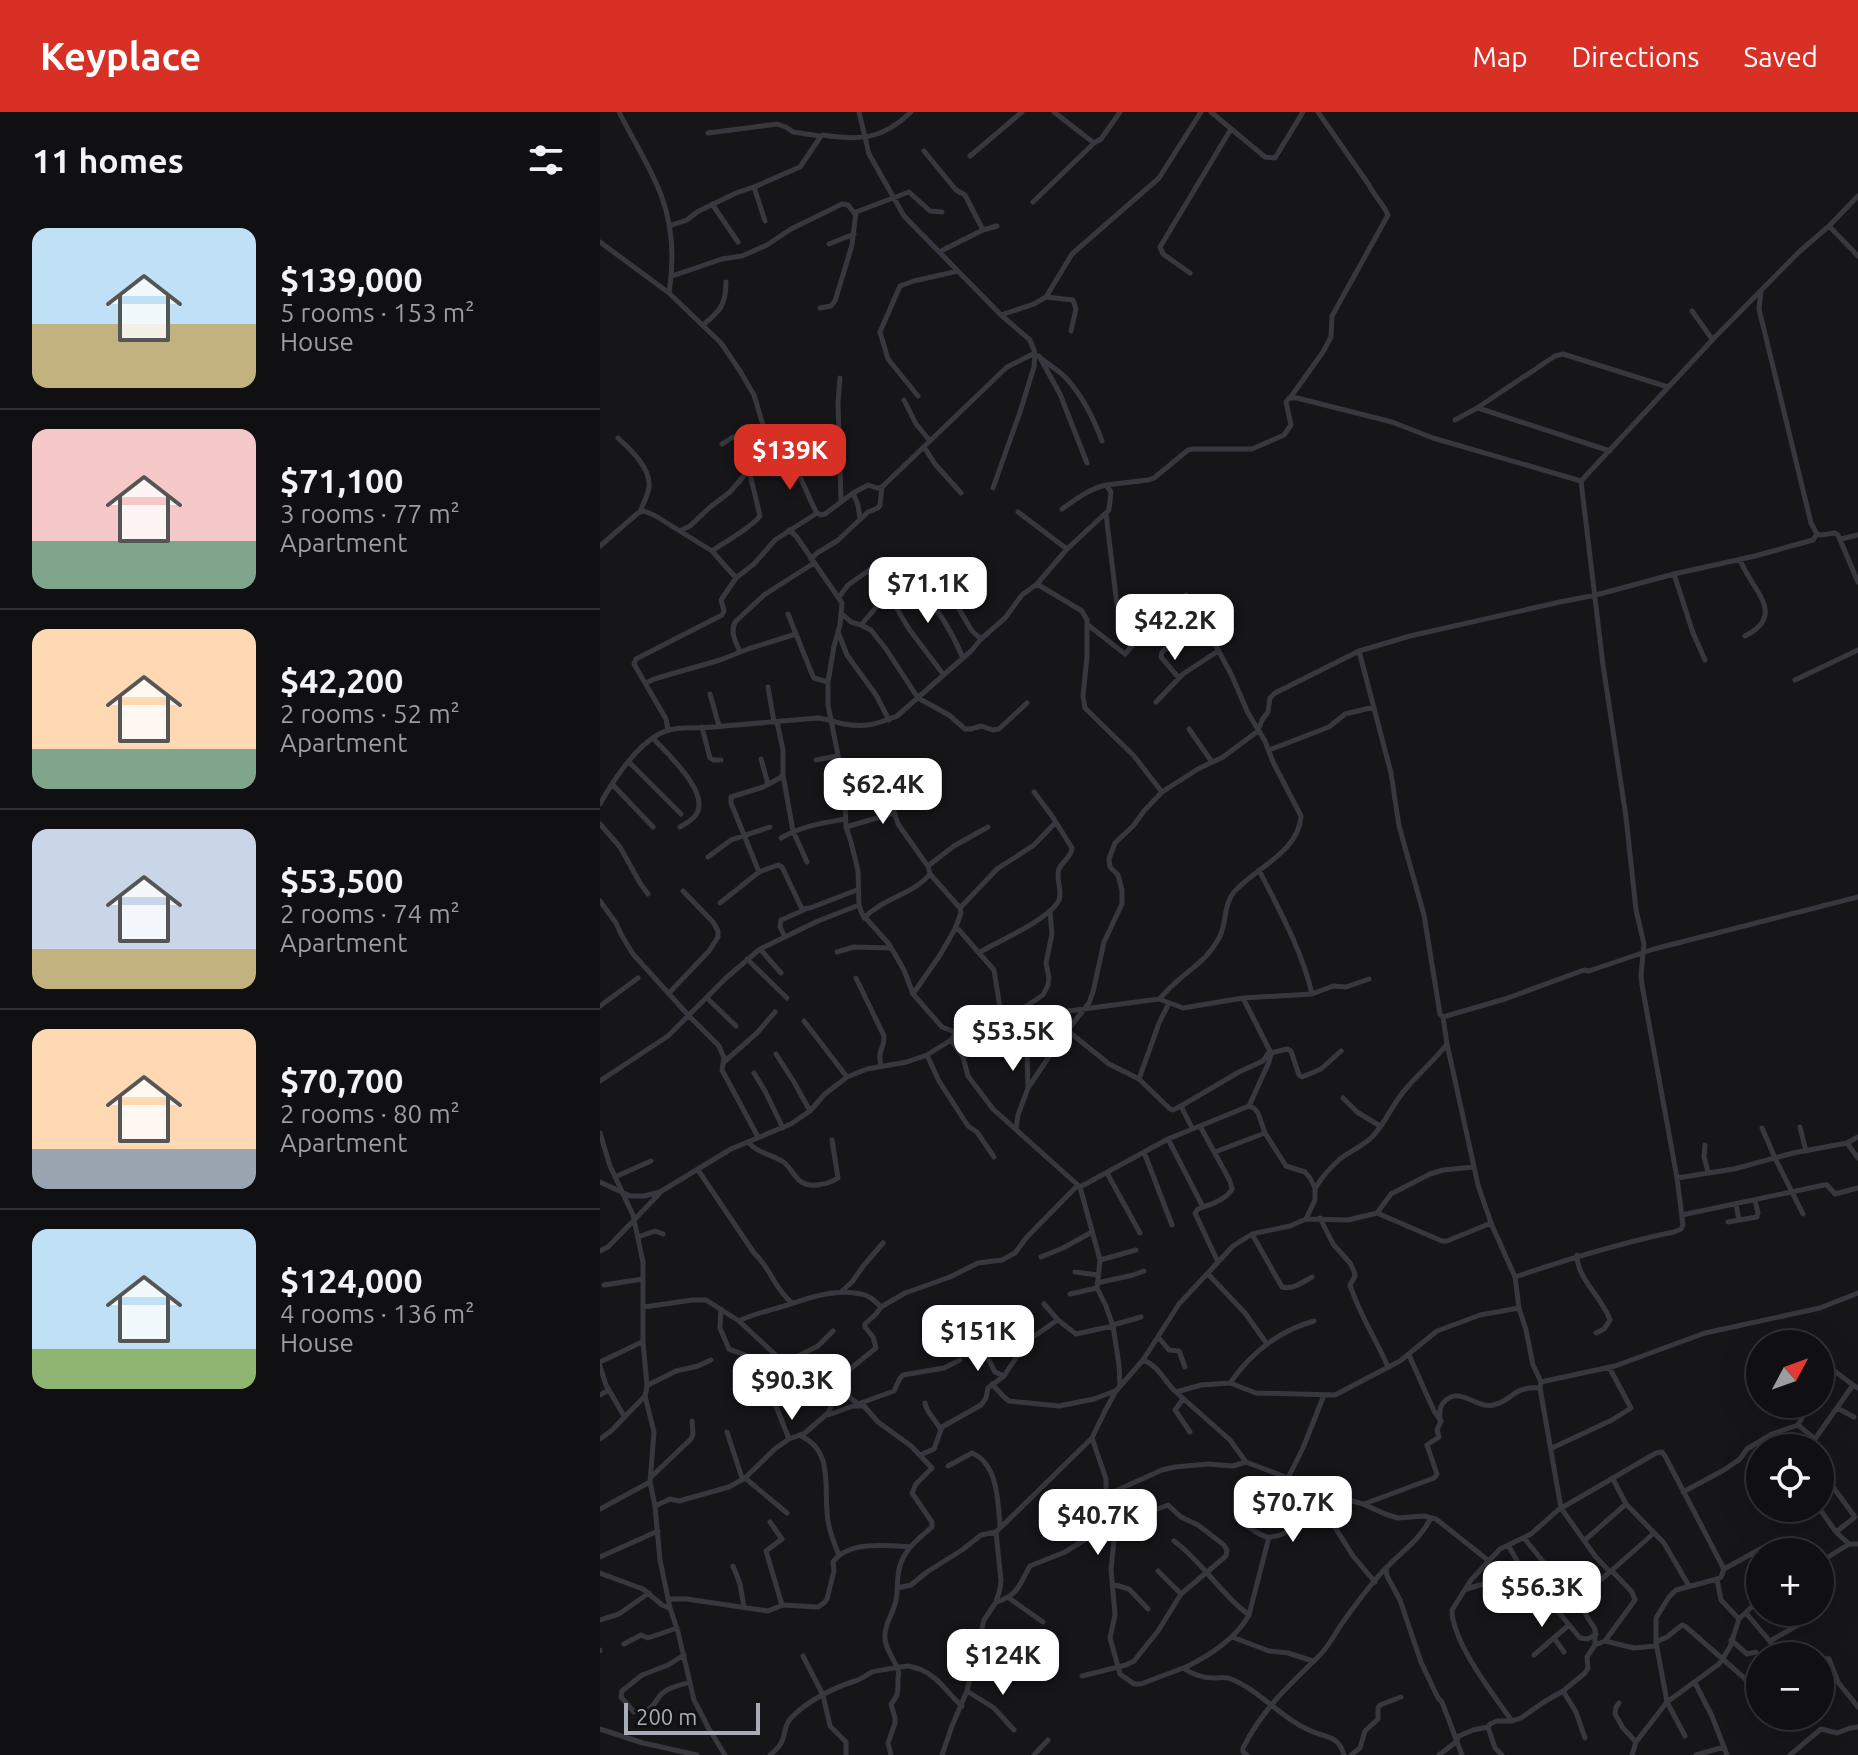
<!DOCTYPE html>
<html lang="en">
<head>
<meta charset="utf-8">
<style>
	:root { --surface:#101012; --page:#19191b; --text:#f1f3f6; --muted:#9c9d9f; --line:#303032; --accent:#d93025 }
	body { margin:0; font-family:Ubuntu,sans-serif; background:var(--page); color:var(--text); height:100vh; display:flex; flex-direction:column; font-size:30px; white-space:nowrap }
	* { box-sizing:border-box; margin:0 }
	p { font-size:26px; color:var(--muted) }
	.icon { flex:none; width:44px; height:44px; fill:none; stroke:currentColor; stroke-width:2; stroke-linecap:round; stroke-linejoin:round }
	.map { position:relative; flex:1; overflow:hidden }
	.drawer { display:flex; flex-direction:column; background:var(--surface); width:600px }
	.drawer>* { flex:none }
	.needle { width:52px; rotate:49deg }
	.buttons { position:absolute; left:1146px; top:1218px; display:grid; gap:16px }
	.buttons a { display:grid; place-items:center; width:88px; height:88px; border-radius:50%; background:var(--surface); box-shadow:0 8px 32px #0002,0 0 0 2px var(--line); font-size:40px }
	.scale { position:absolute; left:24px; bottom:20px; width:136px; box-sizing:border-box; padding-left:8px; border:4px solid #a8adb8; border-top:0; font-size:22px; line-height:28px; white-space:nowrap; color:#a8adb8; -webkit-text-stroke:6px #111113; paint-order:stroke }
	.price { position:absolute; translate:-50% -68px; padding:0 18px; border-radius:16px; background:#fff; color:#222; font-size:26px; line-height:52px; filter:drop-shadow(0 2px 4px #0008) }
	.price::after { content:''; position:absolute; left:50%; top:48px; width:24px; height:18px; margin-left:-12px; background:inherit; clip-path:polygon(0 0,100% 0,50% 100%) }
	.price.current { background:var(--accent); color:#fff }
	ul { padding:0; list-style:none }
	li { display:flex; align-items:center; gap:24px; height:200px; padding:0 32px }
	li+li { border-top:2px solid var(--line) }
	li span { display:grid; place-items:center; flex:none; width:224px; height:160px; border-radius:16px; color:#555 }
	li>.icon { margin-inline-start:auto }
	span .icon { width:96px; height:96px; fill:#fffc; stroke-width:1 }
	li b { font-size:34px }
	h2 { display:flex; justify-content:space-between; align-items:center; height:96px; padding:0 32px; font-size:34px }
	header { display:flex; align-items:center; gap:48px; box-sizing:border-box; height:112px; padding:0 40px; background:var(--accent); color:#fff }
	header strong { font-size:38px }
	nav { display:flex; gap:44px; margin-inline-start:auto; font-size:28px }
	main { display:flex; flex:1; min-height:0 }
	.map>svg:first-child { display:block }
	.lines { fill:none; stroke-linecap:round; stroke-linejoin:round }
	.street { stroke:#37383d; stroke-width:5 }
</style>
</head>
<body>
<header>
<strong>Keyplace</strong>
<nav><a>Map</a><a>Directions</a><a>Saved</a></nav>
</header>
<main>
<section class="drawer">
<h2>11 homes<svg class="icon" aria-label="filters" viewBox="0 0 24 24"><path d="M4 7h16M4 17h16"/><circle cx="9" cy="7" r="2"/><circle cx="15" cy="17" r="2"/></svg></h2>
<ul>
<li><span style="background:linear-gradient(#bfe0f5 60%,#c2b280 0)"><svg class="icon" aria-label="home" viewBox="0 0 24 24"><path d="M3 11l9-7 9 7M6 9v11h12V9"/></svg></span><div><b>$139,000</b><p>5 rooms · 153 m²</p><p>House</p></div></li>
<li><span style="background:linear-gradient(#f6c9c9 70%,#7fa58c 0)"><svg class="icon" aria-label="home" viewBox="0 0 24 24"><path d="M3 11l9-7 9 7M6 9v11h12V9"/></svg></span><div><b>$71,100</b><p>3 rooms · 77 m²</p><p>Apartment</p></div></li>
<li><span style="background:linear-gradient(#ffd9b3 75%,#7fa58c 0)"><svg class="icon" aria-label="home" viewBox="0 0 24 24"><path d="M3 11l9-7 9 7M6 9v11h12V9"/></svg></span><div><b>$42,200</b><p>2 rooms · 52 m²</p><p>Apartment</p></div></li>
<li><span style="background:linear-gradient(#c9d6e8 75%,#c2b280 0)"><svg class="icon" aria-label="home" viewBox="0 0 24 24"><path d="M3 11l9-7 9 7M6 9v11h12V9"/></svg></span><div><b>$53,500</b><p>2 rooms · 74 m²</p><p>Apartment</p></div></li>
<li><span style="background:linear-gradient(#ffd9b3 75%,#9aa5b1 0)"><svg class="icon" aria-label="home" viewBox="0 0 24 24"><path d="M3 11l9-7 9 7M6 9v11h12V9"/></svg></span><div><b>$70,700</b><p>2 rooms · 80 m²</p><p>Apartment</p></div></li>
<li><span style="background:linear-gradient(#bfe0f5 75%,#8fb573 0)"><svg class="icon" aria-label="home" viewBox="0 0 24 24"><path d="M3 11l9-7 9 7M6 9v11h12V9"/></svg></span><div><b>$124,000</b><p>4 rooms · 136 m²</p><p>House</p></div></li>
</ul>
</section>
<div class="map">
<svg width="1258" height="1643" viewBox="0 0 1258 1643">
	<rect width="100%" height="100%" fill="#161618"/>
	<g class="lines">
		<path class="street" d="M19,0C33,28 50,54 61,83C73,114 74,149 69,181
			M454,0L494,31L501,27L520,0
			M611,0L665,45L675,46L703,0
			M108,21L177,12L186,15L193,20L220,24
			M324,39L356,78L365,83L383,118
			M370,44L422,0
			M433,90L494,31
			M112,92L138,130
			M165,109L154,75L200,55L221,24L223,23C261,29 283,27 311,0
			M69,114L87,108L97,100L136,81L154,75
			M1229,114L1258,144
			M0,130L69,181L121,231L140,259L154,283L163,313L175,342C201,350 204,380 217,401
			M229,132L254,122
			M339,140L383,118L397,114
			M590,161L563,142L560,135L631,17
			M72,164L122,147L142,144L167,133L191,117L242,92L248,93L255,102
			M1161,179L1159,197L1211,411L1217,422L1221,423L1235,421L1238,423L1258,470
			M446,185L473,188L476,197L471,219
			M220,196L231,194L235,189L252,133L256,100L309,80L330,99L342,100
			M1092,199L1112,227
			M401,203L434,192L446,185L472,142L559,66L601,0
			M103,213C120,199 126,193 126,170
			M439,244L460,282L487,351
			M442,247C450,254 460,259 467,267C483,285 494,307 502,329
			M240,266L238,291L241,389
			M318,284L288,247L280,220L300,174L314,169L358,159
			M690,286L723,240L731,225L732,204L788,103C783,91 774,84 769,73L718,0
			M304,288L316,312L330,329
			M878,296L1010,339
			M855,308L877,296L955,244L963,242L1068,275
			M18,326C31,338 51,356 49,375C48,383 43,392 40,400
			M324,335L335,352L361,381
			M393,376L420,300L434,255L435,241
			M253,381L258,393L260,406
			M462,397C476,387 489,377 506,373
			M418,400L467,437
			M506,402L517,493L527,496L531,494
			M82,418L90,414L109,396L130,380L149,358L175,345V342
			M189,418L196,424L242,491L240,513L234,534L228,570V593L244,673L246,715L251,730L258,759L259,793L262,802L289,832L304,858L313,882L342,915L355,920
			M1241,427L1258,423
			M0,434L38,401L44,399L54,403L112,439L136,466
			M112,439C127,428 150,417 160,404L149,358L150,355L137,327L133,325L122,332
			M211,447L217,441L237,429L268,400L278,396L280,393L282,375L407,255L435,241L430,228L401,203L304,104L269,42L259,0
			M1140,447C1149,476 1189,502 1145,524
			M1074,462L1093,521L1105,548
			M437,472L482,499L487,508V545L483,584L485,596L534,644L562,680
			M239,485L248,473L281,450
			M291,487L312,473H317C336,494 352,520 363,546
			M353,487L372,519L381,527
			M241,501L251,510L261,513L271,518L286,537L318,586L349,603L365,617H371L381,614L393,618L399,617L427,591
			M188,502L212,562L214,566L228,570
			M261,513L278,493L291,487L309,517L343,562
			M488,513L525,542L545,519
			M238,520L247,543L276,583L289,608
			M140,540C136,530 129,519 136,509L164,483L214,451
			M579,566L561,545L562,540L568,535L626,506
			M1195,568L1258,538
			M46,571L54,567L120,548L148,537L196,522
			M168,575L174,610
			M110,582L119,614
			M556,590L583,562L618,539
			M102,615L110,646L113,648H121
			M589,617L612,650
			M68,618L66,607L34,552L36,547L122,503L124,499L121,488L136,466L154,452L175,428L217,401L221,403L225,402L253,381L268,373L277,376L282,375
			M53,626C66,641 113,682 95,704C92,708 85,712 80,715
			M669,638L729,615L745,602L774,595
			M161,647L168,672
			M216,648L237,644
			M29,650L81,702
			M284,658L290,687L298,712L327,753
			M183,663L193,719L207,750
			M12,672L53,715
			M0,692C13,669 35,635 59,622C76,613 95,617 113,615C148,612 183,609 218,606C227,607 235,610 244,612C266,616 277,612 297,604L371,539L381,527L405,506L422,483L437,472L467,437L509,398L511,380L506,373L548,368L554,366L588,338L593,337H652L684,323L691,313L686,290L689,286H697L792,310L833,326L981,369
			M0,712L20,735L40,771L48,782
			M246,715L294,701
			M181,726C201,714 223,711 245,707
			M108,745L131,728L170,715
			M659,758C679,798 702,838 712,882
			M159,760L131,691V685L163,675L180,666L183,662V638L177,610
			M0,789L16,811L22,824L33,842L89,904L119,934L124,946L122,958L158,1025
			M120,791L159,760L178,753L182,755L202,797L210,796L257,778
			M360,796L330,762L328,754L354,734L388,715
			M264,806C283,786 314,782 330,762
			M355,817L359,818L394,858L401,902
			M185,825L180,815L181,808L204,798
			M237,840L254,835L291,836
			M380,840C399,829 450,807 459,788C463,778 455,767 459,757C463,748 471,746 472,736L452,704L434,680
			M147,847L187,886
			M181,861L160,837L218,809L259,793
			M256,866L284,924C285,937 277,936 281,954
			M69,881L109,839L118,825V819L113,810L83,779
			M313,882L340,843L355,817L361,801L360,796L397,757L434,733L455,711
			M107,886L136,914
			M643,886L671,941L687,937L691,939L699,963L702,965L721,957L741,939
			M559,887C566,880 573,872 581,866C598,851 607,847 619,826C627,812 623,793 634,780C655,756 699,740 701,704L673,650L665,629L648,601L632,564L606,515L586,483
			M0,894L38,866
			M416,901L443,883L448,873L449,866L446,851L452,822L450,800
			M843,905L905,887L984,858L989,859L1054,837L1258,785
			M204,909L247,965
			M468,919L509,952L539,967L570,997L573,998L581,994L592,1016
			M351,928L363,945L368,964L393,997L480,1075L500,1148L497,1176L506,1194L513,1214L519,1253L520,1274
			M176,942L194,970L210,999
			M327,943L339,969L368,1014L377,1020L394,1045
			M124,950L157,921L175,900
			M154,961L165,979L183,1016
			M539,967L559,911L569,891
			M0,969L68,924L126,866L160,837
			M428,976L460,928L489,891L493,880L504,830L522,792V778L518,763L510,755L509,747L515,731L533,714L544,699L562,680L598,657L623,645L658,619L662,608L668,600L670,586L675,581L759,539
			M743,986L757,1000L780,1014
			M581,994L639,960L663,949L670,939
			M649,994L669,950L671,942
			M600,1014L630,1069L632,1077C627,1086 613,1092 603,1095
			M1200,1015L1206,1039
			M1162,1016L1175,1046L1203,1102
			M416,1017L418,1003L428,976L426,904
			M0,1021L10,1054L33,1103L43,1150V1230L47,1274L45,1284L54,1320L50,1370L55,1394L60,1448L70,1496L78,1520L94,1588L109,1617L125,1643
			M568,1027L603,1095L598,1097L595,1101L618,1150
			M148,1030C157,1041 171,1042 182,1049C190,1054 193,1063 200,1069C210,1077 229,1072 238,1066L232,1028
			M1247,1031L1258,1046
			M1105,1033L1104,1045L1108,1060
			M544,1040L572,1113
			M615,1040L665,1021
			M98,1058L154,1141C170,1155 174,1176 191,1190
			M507,1061L540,1121
			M15,1065L51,1049
			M1077,1066L1134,1057L1193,1041L1247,1031L1258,1025
			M0,1070L30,1084H44L60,1080L131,1037L191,1012L210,999L225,982L247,965L267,957L307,950L327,943L351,928L361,915L376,908L408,902L431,904L559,887L583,896L643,886L712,882L733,874L746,875L769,867
			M716,1075C722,1065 731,1055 740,1047C750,1039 763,1034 772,1025C785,1012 792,993 804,979C818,962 834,949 847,932
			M1136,1092L1139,1108
			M777,1101L791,1082L830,1062L843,1058L874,1055
			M1082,1103L1224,1073H1227L1235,1082L1258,1076
			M720,1106L733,1132L750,1151L754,1159L755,1164L750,1173C760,1204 776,1227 788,1255
			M706,1107L748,1108L777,1101L842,1129H847L891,1111
			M1128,1110L1157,1105L1158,1101L1155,1088
			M652,1122L682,1175C693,1178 703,1170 712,1165
			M38,1125L55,1119L63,1122
			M0,1139L8,1135L59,1082
			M977,1143C977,1167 1002,1185 1010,1208L1004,1217L996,1221
			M441,1145L463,1136L492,1120
			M500,1148L536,1138
			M475,1160L498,1163
			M608,1162L645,1201L667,1232
			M915,1165C968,1147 1020,1131 1074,1120L1081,1117L1083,1113L1077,1066L1042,873L1041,863L1044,832L1036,798L1026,705L1003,553L981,369L1115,225L1199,140L1229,114L1258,84
			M497,1171L533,1163L544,1159
			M4,1173L43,1167
			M242,1179L252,1170L264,1153L283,1131
			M470,1182L497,1176
			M444,1192L458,1208
			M44,1195L92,1188H106L139,1209C153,1202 167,1199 181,1195C207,1187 233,1176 261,1182C269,1183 275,1189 281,1195
			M121,1197L120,1216L129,1237C135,1240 143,1241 148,1245C156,1252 166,1270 170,1279
			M139,1209L180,1247L194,1256L205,1258L216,1264L246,1282L258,1292L294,1279L300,1266L303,1263L344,1256L360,1248
			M513,1213L541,1205
			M558,1225L569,1238L579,1239L585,1255
			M381,1233L395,1260L404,1264
			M543,1248C559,1254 564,1269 576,1280L630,1328L646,1350L688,1366L704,1375L763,1392L785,1402L798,1406L824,1404L836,1407L889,1449
			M0,1250L42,1230
			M0,1254L6,1273L24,1304
			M194,1256L198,1244L218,1234L233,1219
			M1228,1258L1232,1257L1253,1273
			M941,1270L1015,1254L1105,1221L1220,1196L1258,1181
			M630,1271C651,1241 678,1219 714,1209
			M392,1272L404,1285L409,1289L459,1294L494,1287L515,1279
			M48,1273L76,1259L98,1254L111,1248
			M576,1280L601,1273L630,1271L656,1281L735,1283L800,1249L837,1219L880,1203L919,1196
			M0,1283L9,1278
			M583,1287L575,1298L590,1320
			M325,1291C326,1301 336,1307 340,1317
			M1237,1296L1254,1305
			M228,1303L253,1294H264L278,1310L311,1334L332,1356L316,1372L312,1381L332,1410V1415C316,1429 300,1440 298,1464C297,1472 298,1480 296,1488C294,1500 285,1511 285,1523C284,1536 294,1546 298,1558C300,1567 297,1561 298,1570C298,1580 298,1584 291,1592L295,1606V1611L288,1631L291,1643
			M840,1308C840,1300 839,1295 844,1290C861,1273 875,1297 893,1293C914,1289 911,1274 940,1276
			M1198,1313L1209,1293
			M127,1320L142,1366
			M1172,1322L1174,1336
			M199,1323C238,1340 221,1382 229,1414C231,1423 235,1434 239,1443
			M492,1326L506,1367V1387L514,1428L511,1457L515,1503L510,1526L520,1562L534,1572H541L583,1556C592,1562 602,1566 613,1566C620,1566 625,1564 631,1567C659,1578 682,1607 711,1619C727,1626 738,1623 744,1643
			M0,1327L11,1319L45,1284
			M189,1327L170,1279C173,1267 188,1266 192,1255
			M952,1336L1012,1308L1031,1296L1009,1255
			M320,1343L334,1337L342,1315L381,1293L386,1286L388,1276L404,1264L427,1229L456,1209L458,1208L476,1222L513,1214
			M348,1354L372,1341C398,1352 398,1390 400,1414
			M51,1365L91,1327L93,1322L92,1309
			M145,1366L187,1401
			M688,1366L703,1336L724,1283
			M1013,1367L1026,1392L1064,1431L1089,1474
			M1233,1375L1255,1405L1236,1420
			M507,1380H513L562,1358L575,1355L608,1352L633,1354L646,1350
			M1083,1380L1124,1358L1140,1347L1147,1337L1172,1322L1198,1313L1215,1327L1253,1273L1258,1276
			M744,1386L731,1409L753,1444L775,1470
			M764,1392L834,1366L837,1362L827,1333L839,1325L837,1318L841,1309L834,1299L809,1243
			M55,1394L70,1387L79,1389L129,1375L145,1366L176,1336L189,1327L205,1321L228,1301L239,1277L250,1257L276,1236L273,1225L265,1215V1212L276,1202L281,1195L305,1181L350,1165L378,1151L402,1148L415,1141L426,1126L477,1074
			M1219,1396L1236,1420L1249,1432
			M0,1397L50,1370
			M636,1406C645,1411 659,1425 669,1425C682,1425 703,1413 706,1401C707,1393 704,1382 704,1375
			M170,1410L182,1427L166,1439L182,1493
			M474,1411L493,1393L506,1387
			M985,1428L1026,1392
			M574,1429C603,1450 620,1482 649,1503
			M908,1433L919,1452L980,1526L988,1527L996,1522
			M0,1445L58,1419
			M1220,1450L1249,1432H1258
			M133,1454L140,1472L144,1495
			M786,1456L787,1464L800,1488L821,1550L838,1586L842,1590L862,1643
			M1124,1457L1162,1436
			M558,1459L581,1482
			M1010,1460L995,1444L961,1396L940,1276L941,1270L933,1253L926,1218L919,1196L915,1165L891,1111L878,1073L847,932L843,905L840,902L824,803L799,714L791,661L759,539L810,524L960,490L996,483L1074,462L1155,444L1213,428L1217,422
			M0,1461L43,1477L62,1493L69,1496
			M512,1472L529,1477L548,1497
			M1220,1473L1226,1491
			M297,1476L311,1473L327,1460L362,1438L381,1423L396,1420
			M867,1477L893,1469L917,1449
			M980,1485L1010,1460L1054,1421
			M409,1486L443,1510
			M68,1487H87L168,1499L183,1493L218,1495L224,1491L227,1487L234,1459L233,1450C247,1429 287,1433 310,1435
			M397,1490C419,1482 419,1473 430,1454L465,1440L486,1427L512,1417H519L555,1398L568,1393L581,1405L598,1413L624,1433L627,1438L626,1444L581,1482L558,1519L534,1549L526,1553L482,1564
			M1146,1501L1178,1539L1202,1544
			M0,1508L19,1502L49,1481
			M632,1525L669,1539L688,1541L713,1549
			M954,1526L964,1540
			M1131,1528L1147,1542L1156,1540
			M1005,1529L1034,1536L1056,1534
			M1170,1529L1214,1504
			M1056,1530L1067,1525L1082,1513L1085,1514L1150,1571L1160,1594
			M24,1532L41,1523L48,1526L77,1516
			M995,1533L1005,1529L1035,1488L1032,1480L1012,1459
			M0,1539V1538
			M84,1543L68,1553L42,1563L22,1579L21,1585L34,1600L40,1598L45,1600C53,1595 54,1592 59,1585C65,1576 80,1573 90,1570
			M934,1543L969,1513
			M203,1544L223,1583L230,1614L246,1630V1643
			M1220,1546L1229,1547L1238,1570L1258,1595
			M584,1556C609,1544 635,1528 649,1503L669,1425
			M1095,1571L1112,1604L1127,1643
			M367,1579L394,1596L414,1618
			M963,1579L976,1600L985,1626
			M1019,1591L1016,1595L1015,1602L1023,1616L1036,1630
			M1164,1604L1169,1609L1177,1604
			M912,1609C893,1582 852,1530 852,1498L871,1468L900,1437L931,1422L958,1398L1056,1341L1062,1340L1065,1344L1124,1457L1121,1465L1117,1467L1121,1488L1139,1507
			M888,1615L895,1636L902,1643
			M0,1617L43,1631L97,1643
			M1085,1624L1067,1590L1056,1530V1506L1069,1485L1076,1478L1117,1467
			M170,1643C175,1639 180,1635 182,1629C186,1621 184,1613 191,1606C207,1589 233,1576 255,1569C262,1567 266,1563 272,1560C275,1559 305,1554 308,1554C310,1554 318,1557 320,1557C339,1565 347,1581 362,1594
			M342,1643L352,1614L367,1579L384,1508L396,1490L400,1477L401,1469L396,1420L492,1326L505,1299L516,1279L543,1248L579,1192L633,1134L652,1122L690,1114L706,1107L715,1088V1076L710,1066L705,1060L686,1054L665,1021L658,1001L654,996L649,994L568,1027L480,1075
			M434,1643L448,1628
			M647,1643L643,1640V1636C662,1598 688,1574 718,1545C728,1536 735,1521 743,1510C756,1492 770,1472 786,1456C804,1437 818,1430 831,1406
			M751,1643L760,1636L765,1619L778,1607V1596L780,1593L801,1585
			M839,1643L856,1630L859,1624L873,1618L888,1615L890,1612L897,1609H912L921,1606L944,1590L963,1579L985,1561L988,1556L987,1545L995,1533V1517L986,1503L980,1485L950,1458L924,1426
			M1032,1643L1036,1630L1067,1590L1119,1552L1130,1535L1139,1507L1160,1487
			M1096,1643L1124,1635
			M1190,1643L1221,1617L1237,1621L1250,1616L1258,1615"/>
	</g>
</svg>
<div class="buttons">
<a><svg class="needle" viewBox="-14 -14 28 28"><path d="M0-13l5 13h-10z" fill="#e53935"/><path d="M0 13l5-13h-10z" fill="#9c9d9f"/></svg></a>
<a><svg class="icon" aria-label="locate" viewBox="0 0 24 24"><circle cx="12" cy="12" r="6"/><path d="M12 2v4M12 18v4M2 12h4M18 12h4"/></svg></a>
<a>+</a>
<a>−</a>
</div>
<div class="scale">200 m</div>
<b class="price current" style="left:190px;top:380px">$139K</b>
<b class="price" style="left:328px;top:513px">$71.1K</b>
<b class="price" style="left:575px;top:550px">$42.2K</b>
<b class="price" style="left:283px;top:714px">$62.4K</b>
<b class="price" style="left:413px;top:961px">$53.5K</b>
<b class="price" style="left:378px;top:1261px">$151K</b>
<b class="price" style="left:192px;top:1310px">$90.3K</b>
<b class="price" style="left:693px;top:1432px">$70.7K</b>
<b class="price" style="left:498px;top:1445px">$40.7K</b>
<b class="price" style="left:942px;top:1517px">$56.3K</b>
<b class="price" style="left:403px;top:1585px">$124K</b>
</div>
</main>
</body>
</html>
